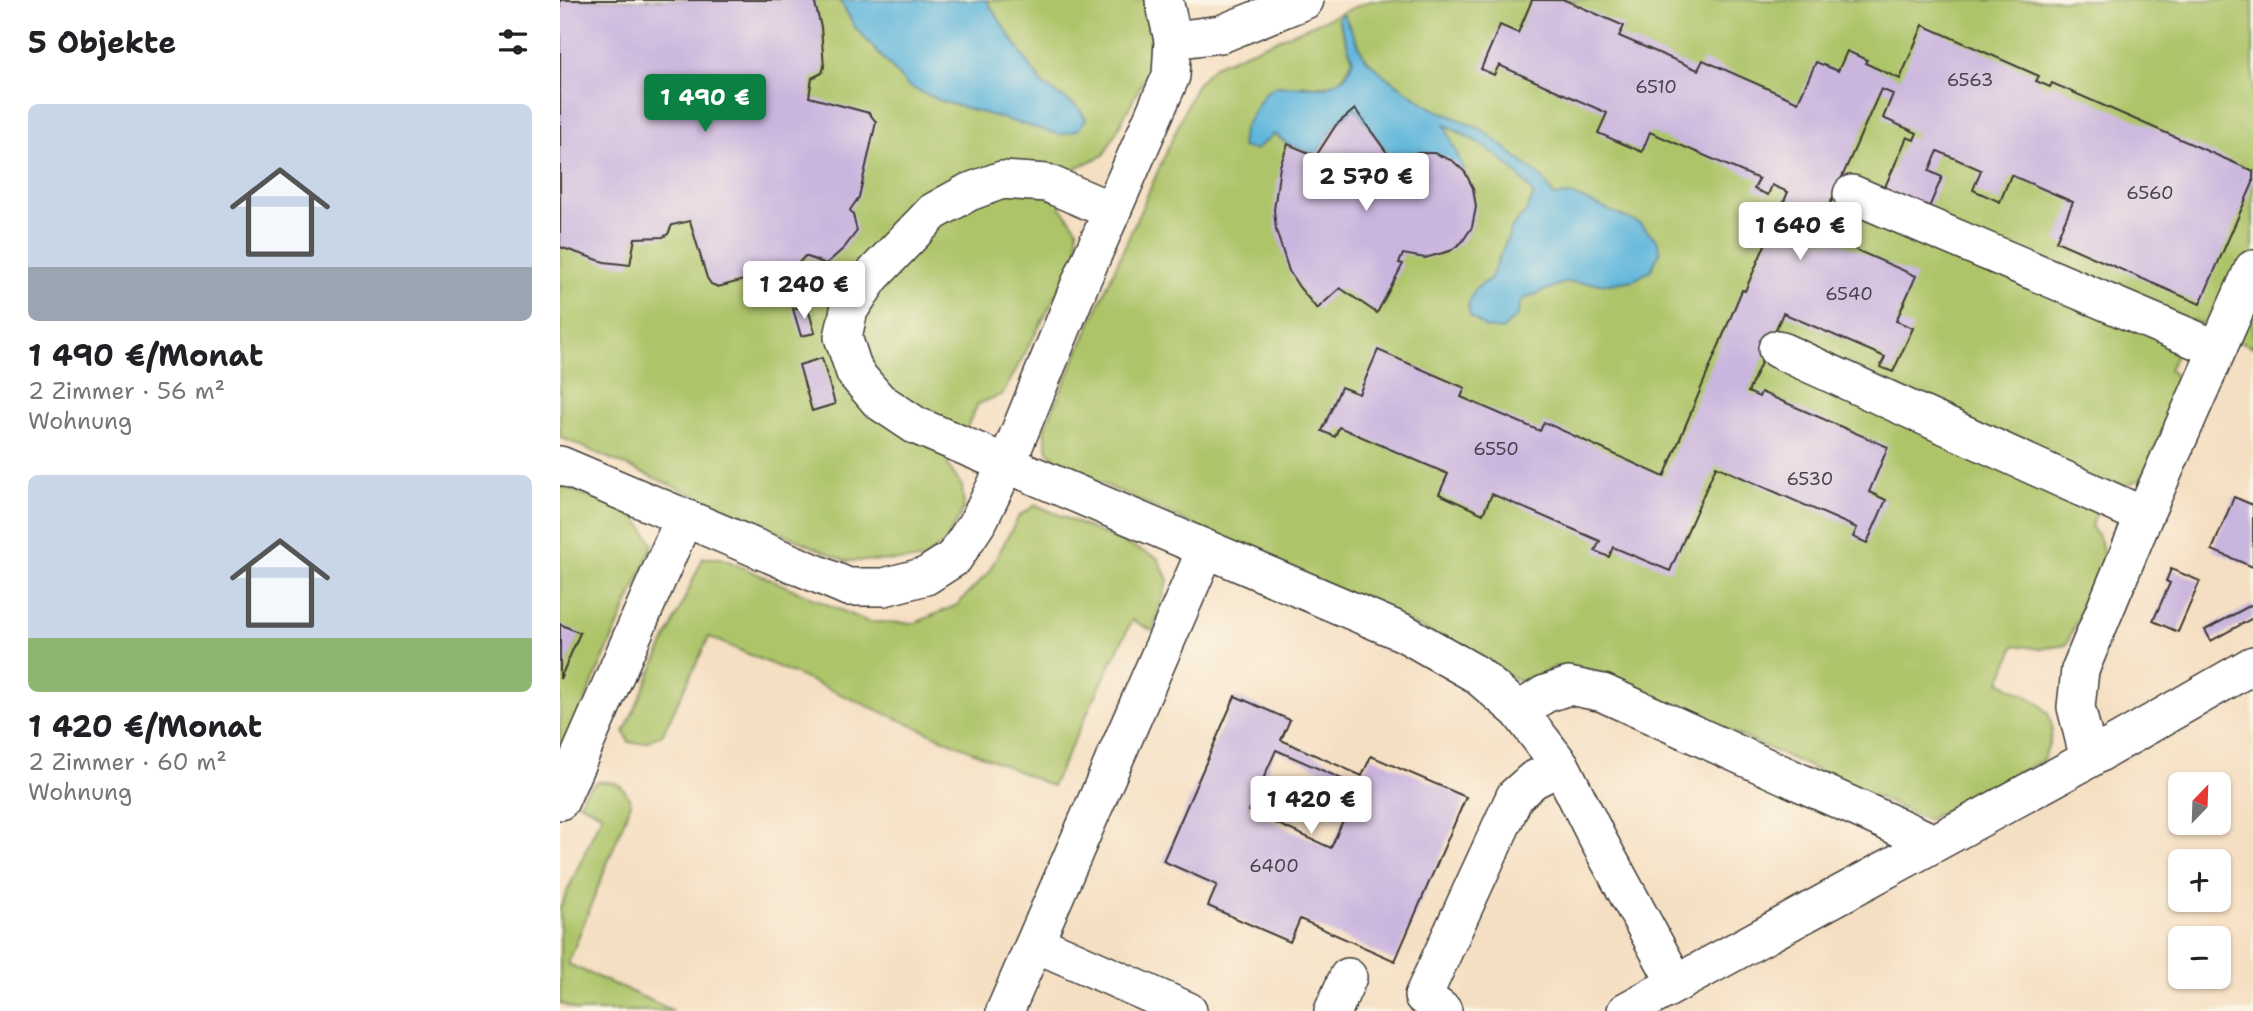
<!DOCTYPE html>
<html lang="de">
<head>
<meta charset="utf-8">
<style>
	:root { --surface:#fff; --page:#f6f6f6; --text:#202124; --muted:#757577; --accent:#0b8043 }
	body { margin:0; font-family:"Shantell Sans",sans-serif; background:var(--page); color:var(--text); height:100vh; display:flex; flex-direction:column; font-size:26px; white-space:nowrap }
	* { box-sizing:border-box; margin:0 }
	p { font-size:23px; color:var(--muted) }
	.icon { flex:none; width:38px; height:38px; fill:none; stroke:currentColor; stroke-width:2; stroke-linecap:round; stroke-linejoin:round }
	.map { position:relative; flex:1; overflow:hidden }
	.panel { display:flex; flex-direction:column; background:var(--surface); width:560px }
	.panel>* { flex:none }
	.needle { width:46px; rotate:23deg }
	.fabs { position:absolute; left:1608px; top:772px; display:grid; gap:14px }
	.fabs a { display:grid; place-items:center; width:63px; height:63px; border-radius:10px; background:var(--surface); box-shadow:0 2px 5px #0004; font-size:35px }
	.price { position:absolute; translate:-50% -60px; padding:0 16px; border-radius:7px; background:#fff; color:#222; font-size:23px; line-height:46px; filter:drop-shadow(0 2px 4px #0008) }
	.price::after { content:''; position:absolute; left:50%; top:42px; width:21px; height:16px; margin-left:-10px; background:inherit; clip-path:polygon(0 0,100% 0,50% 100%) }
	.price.current { background:var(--accent); color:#fff }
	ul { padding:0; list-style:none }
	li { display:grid; align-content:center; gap:14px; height:371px; padding:0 28px }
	li span { display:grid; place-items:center; height:217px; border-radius:10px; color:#555 }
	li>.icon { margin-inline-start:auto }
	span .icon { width:126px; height:126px; fill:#fffc; stroke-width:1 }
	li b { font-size:30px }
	h2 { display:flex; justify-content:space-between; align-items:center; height:84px; padding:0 28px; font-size:30px }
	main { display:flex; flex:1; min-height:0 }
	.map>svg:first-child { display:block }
	.green { fill:#adc469; stroke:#647042; stroke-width:2; fill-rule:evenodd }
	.water { fill:#5fb6dc; stroke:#3e697c; stroke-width:2 }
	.building { fill:#cab5de; fill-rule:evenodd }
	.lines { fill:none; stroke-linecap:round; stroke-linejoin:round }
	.minor-casing { stroke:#3d3935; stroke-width:40 }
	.minor { stroke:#fff; stroke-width:37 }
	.labels { text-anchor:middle; stroke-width:6; stroke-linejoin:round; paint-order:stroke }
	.number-label { font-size:18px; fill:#48424c }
</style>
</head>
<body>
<main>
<section class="panel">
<h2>5 Objekte<svg class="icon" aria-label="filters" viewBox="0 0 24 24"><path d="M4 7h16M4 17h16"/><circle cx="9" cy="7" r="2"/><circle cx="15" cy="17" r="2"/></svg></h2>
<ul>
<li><span style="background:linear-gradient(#c9d6e8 75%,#9aa5b1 0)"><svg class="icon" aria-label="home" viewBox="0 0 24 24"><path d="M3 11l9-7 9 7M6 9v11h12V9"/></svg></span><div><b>1 490 €/Monat</b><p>2 Zimmer · 56 m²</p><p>Wohnung</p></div></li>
<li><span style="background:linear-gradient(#c9d6e8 75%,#8fb573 0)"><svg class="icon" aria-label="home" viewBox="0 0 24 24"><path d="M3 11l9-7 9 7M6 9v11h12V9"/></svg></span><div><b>1 420 €/Monat</b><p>2 Zimmer · 60 m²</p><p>Wohnung</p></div></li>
</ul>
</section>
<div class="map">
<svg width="1693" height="1011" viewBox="0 0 1693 1011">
	<rect width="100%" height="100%" fill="#fcf5e5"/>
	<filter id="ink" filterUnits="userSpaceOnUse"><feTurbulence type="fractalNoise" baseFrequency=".0143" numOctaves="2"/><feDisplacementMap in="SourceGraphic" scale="14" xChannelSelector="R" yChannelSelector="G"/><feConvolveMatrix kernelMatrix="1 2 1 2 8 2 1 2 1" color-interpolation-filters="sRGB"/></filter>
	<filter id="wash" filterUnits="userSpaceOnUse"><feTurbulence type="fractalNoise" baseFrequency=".00686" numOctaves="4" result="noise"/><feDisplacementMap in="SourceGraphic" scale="28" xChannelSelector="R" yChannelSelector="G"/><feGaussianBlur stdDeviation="1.57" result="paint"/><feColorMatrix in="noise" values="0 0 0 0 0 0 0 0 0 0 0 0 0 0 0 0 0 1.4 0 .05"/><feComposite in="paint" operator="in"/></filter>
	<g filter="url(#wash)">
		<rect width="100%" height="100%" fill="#f5dfc2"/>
		<path class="green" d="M0,0H280L295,27L348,86L381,101L421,111L499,96L482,84L426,0H587L595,34L586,75L544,155L515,168L500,206L517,228L518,254L443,394L418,404L388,466L402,486L404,508L386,541L363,560L286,561L0,437Z
			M812,0H1693V347L1632,320L1609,370L1620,380L1617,403L1581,479L1567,485L1550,483L1531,526L1541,541L1544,561L1506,645L1480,649L1455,645L1440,682C1479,702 1508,711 1482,761L1367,820L1038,671L995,667L962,682L932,667L905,648L501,465L488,451L484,429L636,85L654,66ZM783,14L805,58L826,77L872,108L923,130L982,178L994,196L1013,195L1049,284L1006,282L961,300L957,316L915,289L930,279L953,226L966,212L974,195C950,159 921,142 882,124L904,171C877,155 863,145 833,161L795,109L776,125L756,156L728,144L714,134L742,85C770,87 780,89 793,60L778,19Z
			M0,484L77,518L93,544L84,567L0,757Z
			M476,505L598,558L608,580L593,631L572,620L492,786L149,637L103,733C91,741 83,745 69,742L64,732L143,558H161L308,622L355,623L397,605L428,573L459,516Z
			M37,782C57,781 64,784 71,803L8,964L114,1011H17L0,1003V908L42,814L19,803L25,791Z"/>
		<path class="water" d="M280,0H426L482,84L519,108L526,119L518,130L501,135L381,101L348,86L295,27Z
			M783,14L805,58L826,77L872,108L923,130L982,178L994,196L1013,195L1079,223L1097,240L1100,252L1091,270L1074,280L1049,284L1006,282L961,300L957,316L942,330L926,328L910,316L908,305L915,289L930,279L953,226L966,212L974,195C951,161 920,142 884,124L905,172C878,155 864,145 833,161L795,109L776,125L756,156L728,144L714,134L695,150L681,147L683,130L704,94L716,86L766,87L786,76L793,60L778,18Z"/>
		<g id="blocks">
			<path class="building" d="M0,0H254L261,27L264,67L262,73L252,78L249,97L309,113L316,122L299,197L290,210L293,215L297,231L284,248L266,264L245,256L236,266L158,287L151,284L147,278L130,221L112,225L108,234L103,237L75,238L70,265L44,262L0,247Z
				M972,0H1005L1064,26L1059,36L1138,70L1143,60L1238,102L1256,62L1278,71L1287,51L1307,60L1305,63L1340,79L1363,25L1479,76L1476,81L1490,87L1492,83L1693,171V183L1640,304L1496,241L1513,202L1451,175L1440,202L1413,190L1421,170L1378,151L1369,171L1382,177L1365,217L1320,198L1347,137L1354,140L1357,133L1323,118L1333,94L1321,89L1255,238L1267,243L1269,238L1356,276L1336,321L1353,328L1333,372L1320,367L1325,357L1223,313L1188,392L1199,397L1201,392L1328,447L1309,492L1326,500L1307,543L1293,537L1297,528L1156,466L1110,571L1053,547L1049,557L1035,551L1040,541L932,494L923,514L879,494L888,474L779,427L775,437L762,431L781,387L799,394L818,350L905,388L901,397L980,431L984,422L1104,477L1182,290L1185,291L1228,192L1212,185L1208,195L1194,189L1199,179L1090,132L1082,152L1038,133L1047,113L939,65L934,75L921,69L940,25L958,33Z
				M795,109L833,161L854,153H874L893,161L905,172L913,188L916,207L912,227L902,242L890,251L865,258L843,254L839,263L843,264L817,313L780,288L757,309L739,287L729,271L716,230L714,210L720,166L728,144L756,156L776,125Z
				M247,305L255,333L241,336L233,309Z
				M262,358L275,404L252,411L239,365Z
				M1674,497L1693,505V567L1652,550Z
				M1611,569L1640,581L1618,632L1593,621L1610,583L1606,581Z
				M1693,604V618L1651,641L1645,630Z
				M0,624L20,633L0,679Z
				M675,696L730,720L721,740L802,776L811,756L906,797L835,961L740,919L730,942L648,906L657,885L603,861ZM716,750L798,786L771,848L689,811Z"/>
		</g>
	</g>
	<g filter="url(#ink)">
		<use href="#blocks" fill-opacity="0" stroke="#3d3935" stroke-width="2"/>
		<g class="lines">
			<g class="minor-casing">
				<path id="minor" d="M613,40L661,34L745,0
					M1292,194L1657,349
					M552,211L487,183L442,180L409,192L373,212L311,277L289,310L283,337L295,373L319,401L355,425L844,633L916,674L959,711L1001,766L1037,838L1116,983
					M1217,349L1584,516
					M0,465L288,587H324L366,576L394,558L419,520L447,463L520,284L611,76L613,40L604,0
					M959,711L985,694L1009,686L1043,693L1374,843
					M1529,759L1516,707L1520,670L1584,516L1693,269
					M0,801L124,518
					M475,943L628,1011
					M445,1011L646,549
					M773,1011L788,977
					M883,1011L863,996L955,796L973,780L1001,766
					M1066,1011L1529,759L1693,665"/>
			</g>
			<use href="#minor" class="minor"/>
		</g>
	</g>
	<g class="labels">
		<g class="number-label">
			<text x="1410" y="86">6563</text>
			<text x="1096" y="93">6510</text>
			<text x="1590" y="199">6560</text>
			<text x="1289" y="300">6540</text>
			<text x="936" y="455">6550</text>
			<text x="1250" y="485">6530</text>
			<text x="714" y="872">6400</text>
		</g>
	</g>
</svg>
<div class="fabs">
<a><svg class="needle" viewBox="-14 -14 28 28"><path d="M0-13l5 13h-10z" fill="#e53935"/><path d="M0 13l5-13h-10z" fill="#757577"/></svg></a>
<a>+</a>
<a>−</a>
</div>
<b class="price current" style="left:145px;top:134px">1 490 €</b>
<b class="price" style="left:806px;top:213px">2 570 €</b>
<b class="price" style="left:1240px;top:262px">1 640 €</b>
<b class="price" style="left:244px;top:321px">1 240 €</b>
<b class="price" style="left:751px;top:836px">1 420 €</b>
</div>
</main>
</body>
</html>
